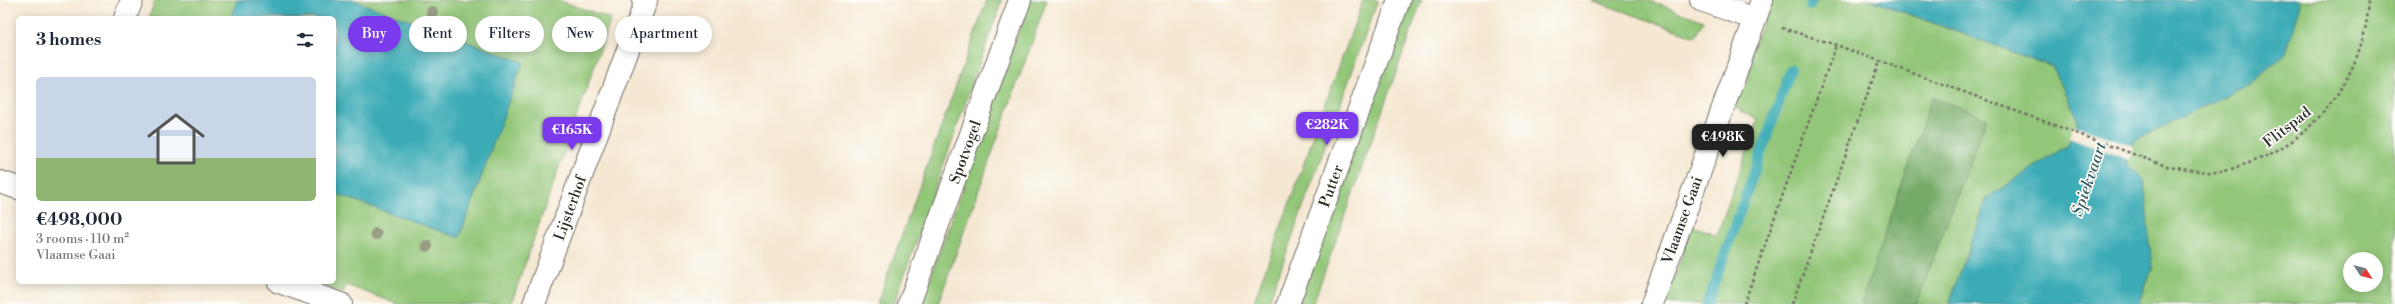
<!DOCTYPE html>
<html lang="en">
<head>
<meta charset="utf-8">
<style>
	:root { --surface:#fff; --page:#f2f2f3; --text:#1f2937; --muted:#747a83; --line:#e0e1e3; --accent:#7c3aed }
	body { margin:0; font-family:"Libre Bodoni",serif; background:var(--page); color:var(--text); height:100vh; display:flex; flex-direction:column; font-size:15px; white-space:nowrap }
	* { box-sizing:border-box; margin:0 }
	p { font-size:13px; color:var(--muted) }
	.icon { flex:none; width:22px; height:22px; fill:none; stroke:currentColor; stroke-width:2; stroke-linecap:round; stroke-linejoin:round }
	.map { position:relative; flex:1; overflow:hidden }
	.panel { position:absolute; left:16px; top:16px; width:320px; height:268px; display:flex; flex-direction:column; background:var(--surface); border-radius:6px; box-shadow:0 2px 10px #0003 }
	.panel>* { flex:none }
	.top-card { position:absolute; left:348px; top:16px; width:380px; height:36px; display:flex; gap:8px }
	.needle { width:26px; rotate:126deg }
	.controls { position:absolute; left:2343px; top:252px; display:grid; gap:8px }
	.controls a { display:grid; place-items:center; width:40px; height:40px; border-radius:50%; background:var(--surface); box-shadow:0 2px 10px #0003; font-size:20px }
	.price { position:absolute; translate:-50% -34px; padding:0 9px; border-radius:8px; background:var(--accent); color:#fff; font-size:13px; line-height:26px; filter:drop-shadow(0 1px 2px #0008) }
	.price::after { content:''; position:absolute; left:50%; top:24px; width:12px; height:9px; margin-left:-6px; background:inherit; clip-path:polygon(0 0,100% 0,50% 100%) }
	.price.current { background:#222; color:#fff }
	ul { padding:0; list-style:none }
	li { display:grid; align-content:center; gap:8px; height:212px; padding:0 20px }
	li+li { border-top:1px solid var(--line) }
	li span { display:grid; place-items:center; height:124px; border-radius:6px; color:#555 }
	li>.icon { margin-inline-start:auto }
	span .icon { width:72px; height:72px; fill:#fffc; stroke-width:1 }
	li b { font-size:17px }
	h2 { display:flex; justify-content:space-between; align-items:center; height:48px; padding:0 20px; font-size:17px }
	.chip { padding:0 14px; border-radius:18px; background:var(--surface); box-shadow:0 2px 10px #0003; font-size:14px; line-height:36px }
	.chip.current { background:var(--accent); color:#fff }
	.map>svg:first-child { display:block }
	.green { fill:#92c678; stroke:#5e7852; fill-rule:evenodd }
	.forest { fill:#75ab68; stroke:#506b4a }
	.water { fill:#3aabb6; stroke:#326b70 }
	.pier { fill:#f5e8d2 }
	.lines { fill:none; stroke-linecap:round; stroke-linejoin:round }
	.stream { stroke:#3aabb6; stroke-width:10 }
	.minor-casing { stroke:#726d65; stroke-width:24 }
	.path { stroke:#726d65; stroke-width:2.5; stroke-dasharray:3 3; stroke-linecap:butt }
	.minor { stroke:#fff; stroke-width:22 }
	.tree { fill:#9a9e85 }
	.labels { text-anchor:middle; stroke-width:3.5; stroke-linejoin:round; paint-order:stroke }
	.street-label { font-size:15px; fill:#2b2b2b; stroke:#fdfcf7 }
	.water-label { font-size:16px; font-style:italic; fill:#315e63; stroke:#fdfcf7 }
</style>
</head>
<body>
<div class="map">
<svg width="2395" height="304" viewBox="0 0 2395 304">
	<rect width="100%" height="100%" fill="#fdfcf7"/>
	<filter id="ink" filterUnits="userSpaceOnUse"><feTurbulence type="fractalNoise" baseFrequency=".025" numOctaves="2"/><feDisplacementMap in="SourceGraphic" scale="8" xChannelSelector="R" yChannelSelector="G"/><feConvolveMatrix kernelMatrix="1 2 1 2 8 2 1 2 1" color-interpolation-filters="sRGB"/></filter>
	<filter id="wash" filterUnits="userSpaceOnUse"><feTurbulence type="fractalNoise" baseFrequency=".012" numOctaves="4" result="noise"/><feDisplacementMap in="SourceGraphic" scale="16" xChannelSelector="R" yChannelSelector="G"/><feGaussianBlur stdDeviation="0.9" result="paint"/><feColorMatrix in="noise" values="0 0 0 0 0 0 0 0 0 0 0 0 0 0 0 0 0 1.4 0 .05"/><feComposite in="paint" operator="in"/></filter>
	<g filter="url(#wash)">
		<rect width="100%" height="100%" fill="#f5e8d2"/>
		<path class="green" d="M155,0H558L611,19L511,304H398L346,285L343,293L312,282H334V18H149Z
			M987,0H1002L894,304H877Z
			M1030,0H1047L938,304H921Z
			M1363,0H1378L1268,304H1253Z
			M1407,0H1422L1313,304H1299Z
			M1591,0H1647L1704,21L1696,37Z
			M1770,0H1871L2053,67L2078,121L2068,145L1987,198L1949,304H1665L1693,226L1717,235L1758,120L1732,106Z
			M2299,0H2395V304H2139L2152,268L2126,163L2135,140L2252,83L2300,4ZM2350,259H2376V285H2350Z"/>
		<path class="forest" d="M1932,97L1987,118L1916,304H1861Z"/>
		<path class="water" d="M237,0H353L523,62L459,238L334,193V18H231Z
			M1871,0H2299L2300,4L2286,53L2252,83L2135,140L2126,163L2144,180L2152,268L2139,304H1949L1987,198L2068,145L2078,121L2053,67Z"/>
		<path class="pier" d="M2074,125L2134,146L2129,160L2069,138Z"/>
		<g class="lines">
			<path class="stream" d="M1810,6L1812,0
				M1707,304L1791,69"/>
		</g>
	</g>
	<g filter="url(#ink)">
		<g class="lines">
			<g class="minor-casing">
				<path id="minor" d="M1701,0L1755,19
					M125,18L132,0
					M0,182L18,188
					M279,282L341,304
					M534,304L646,1L643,0
					M909,304L1020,0
					M1288,304L1399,0
					M1652,304L1762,0"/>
			</g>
			<path class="path" d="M1782,28L1836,45L2166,166C2183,167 2200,173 2217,172C2226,172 2238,166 2246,164C2317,141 2365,73 2369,0
				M1744,304L1836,45
				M1792,304L1879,62"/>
			<use href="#minor" class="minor"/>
		</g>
		<g class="tree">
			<circle cx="432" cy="12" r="6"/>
			<circle cx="376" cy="234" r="6"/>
			<circle cx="427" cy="246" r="6"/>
		</g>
	</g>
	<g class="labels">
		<g class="street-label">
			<text transform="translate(2287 127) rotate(-38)" y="5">Flitspad</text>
			<text transform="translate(965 152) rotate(-70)" y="5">Spotvogel</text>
			<text transform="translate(1331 186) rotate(-70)" y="5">Putter</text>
			<text transform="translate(570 208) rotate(-70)" y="5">Lijsterhof</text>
			<text transform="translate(1682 220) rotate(-70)" y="5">Vlaamse Gaai</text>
		</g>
		<g class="water-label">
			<text transform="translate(2088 179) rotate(-71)" y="6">Spiekvaart</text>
		</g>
	</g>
</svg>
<div class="controls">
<a><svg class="needle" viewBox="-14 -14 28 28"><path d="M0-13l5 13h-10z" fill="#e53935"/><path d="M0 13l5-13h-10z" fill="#747a83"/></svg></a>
</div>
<b class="price" style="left:1327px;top:146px">€282K</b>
<b class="price" style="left:572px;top:151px">€165K</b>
<b class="price current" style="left:1723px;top:158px">€498K</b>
<div class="top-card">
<a class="chip current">Buy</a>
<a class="chip">Rent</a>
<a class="chip">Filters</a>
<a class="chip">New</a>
<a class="chip">Apartment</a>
</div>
<section class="panel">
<h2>3 homes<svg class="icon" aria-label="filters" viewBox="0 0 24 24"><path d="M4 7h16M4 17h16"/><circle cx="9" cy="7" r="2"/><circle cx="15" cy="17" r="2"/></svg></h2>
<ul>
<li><span style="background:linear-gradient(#c9d6e8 65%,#8fb573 0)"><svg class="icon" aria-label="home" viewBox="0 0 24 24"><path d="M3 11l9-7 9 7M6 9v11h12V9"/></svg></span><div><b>€498,000</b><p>3 rooms · 110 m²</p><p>Vlaamse Gaai</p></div></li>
</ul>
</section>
</div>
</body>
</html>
